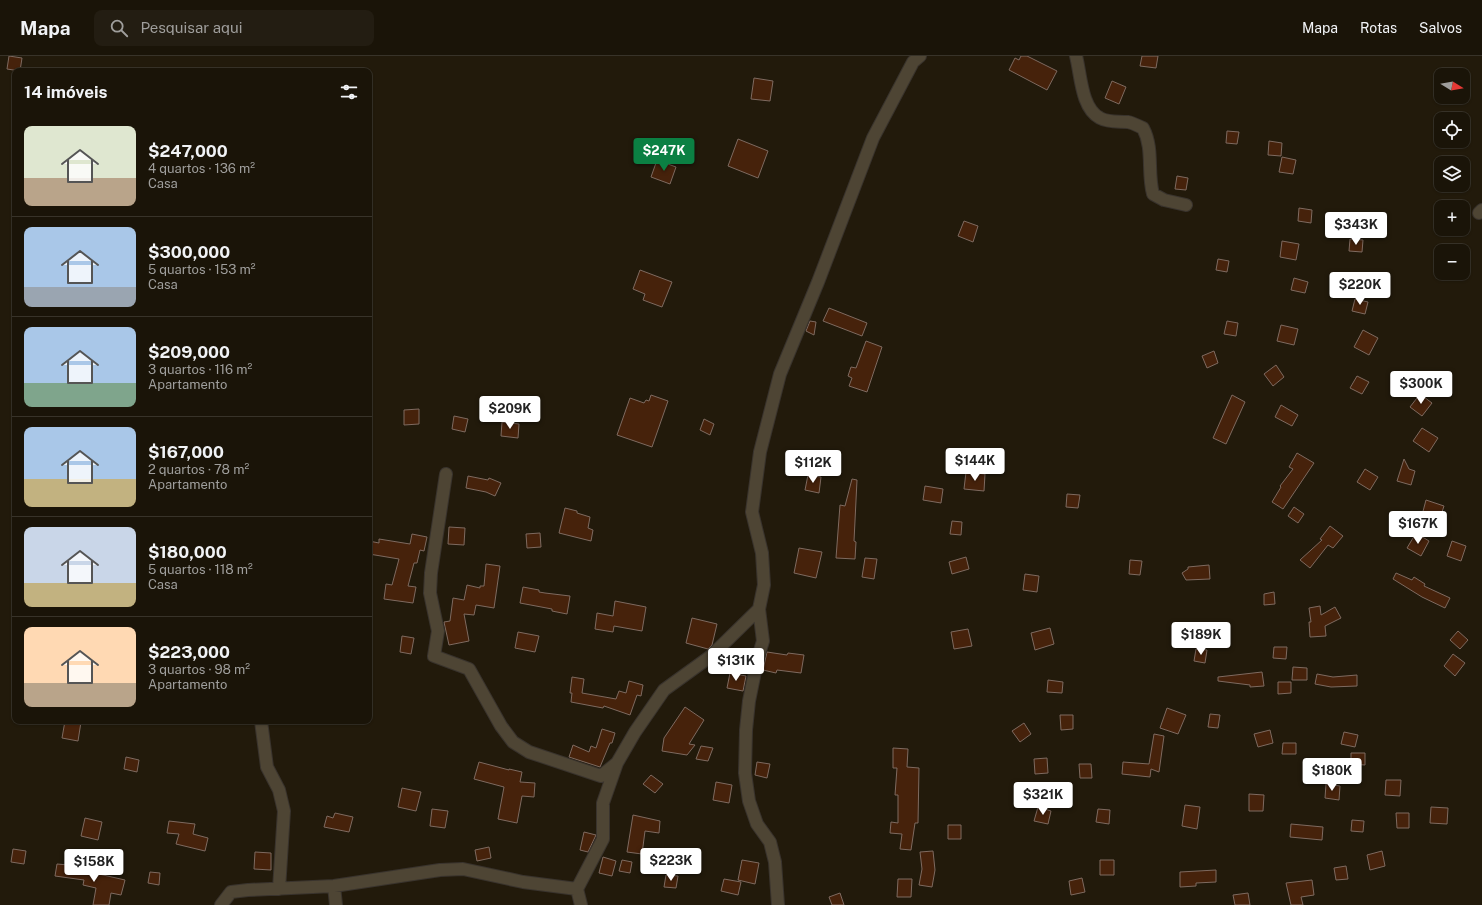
<!DOCTYPE html>
<html lang="pt">
<head>
<meta charset="utf-8">
<style>
	:root { --surface:#1a1408; --page:#231d12; --text:#f1f3f6; --muted:#9f9e9c; --line:#383329; --accent:#0b8043 }
	body { margin:0; font-family:"Public Sans",sans-serif; background:var(--page); color:var(--text); height:100vh; display:flex; flex-direction:column; font-size:15px; white-space:nowrap }
	* { box-sizing:border-box; margin:0 }
	p { font-size:13px; color:var(--muted) }
	.icon { flex:none; width:22px; height:22px; fill:none; stroke:currentColor; stroke-width:2; stroke-linecap:round; stroke-linejoin:round }
	.map { position:relative; flex:1; overflow:hidden }
	.drawer { position:absolute; left:12px; top:12px; width:360px; height:656px; display:flex; flex-direction:column; background:var(--surface); border-radius:8px; box-shadow:0 1px 3px #0004,0 0 0 1px var(--line) }
	.drawer>* { flex:none }
	.needle { width:26px; rotate:101deg }
	.fabs { position:absolute; left:1434px; top:12px; display:grid; gap:8px }
	.fabs a { display:grid; place-items:center; width:36px; height:36px; border-radius:8px; background:var(--surface); box-shadow:0 1px 3px #0004,0 0 0 1px var(--line); font-size:20px }
	.price { position:absolute; translate:-50% -34px; padding:0 9px; border-radius:4px; background:#fff; color:#222; font-size:13px; line-height:26px; filter:drop-shadow(0 1px 2px #0008) }
	.price::after { content:''; position:absolute; left:50%; top:24px; width:12px; height:9px; margin-left:-6px; background:inherit; clip-path:polygon(0 0,100% 0,50% 100%) }
	.price.on { background:var(--accent); color:#fff }
	ul { padding:0; list-style:none }
	li { display:flex; align-items:center; gap:12px; height:100px; padding:0 12px }
	li+li { border-top:1px solid var(--line) }
	li span { display:grid; place-items:center; flex:none; width:112px; height:80px; border-radius:8px; color:#555 }
	li>.icon { margin-inline-start:auto }
	span .icon { width:48px; height:48px; fill:#fffc; stroke-width:1 }
	li b { font-size:17px }
	h2 { display:flex; justify-content:space-between; align-items:center; height:48px; padding:0 12px; font-size:17px }
	header { display:flex; align-items:center; gap:24px; box-sizing:border-box; height:56px; padding:0 20px; background:var(--surface); border-bottom:1px solid var(--line) }
	header strong { font-size:19px }
	nav { display:flex; gap:22px; margin-inline-start:auto; font-size:14px }
	.search { width:280px; height:36px; background:var(--page); display:flex; align-items:center; gap:10px; box-sizing:border-box; padding:0 14px; border-radius:8px; color:var(--muted); font-size:15px }
	.map>svg:first-child { display:block }
	.building { fill:#46220b; stroke:#7e6a60 }
	.lines { fill:none; stroke-linecap:round; stroke-linejoin:round }
	.street-casing { stroke:#39332d; stroke-width:14 }
	.street { stroke:#4e4534; stroke-width:12 }
</style>
</head>
<body>
<header>
<strong>Mapa</strong>
<div class="search"><svg class="icon" aria-label="search" viewBox="0 0 24 24"><circle cx="10" cy="10" r="6"/><path d="M15 15l6 6"/></svg>Pesquisar aqui</div>
<nav><a>Mapa</a><a>Rotas</a><a>Salvos</a></nav>
</header>
<div class="map">
<svg width="1482" height="849" viewBox="0 0 1482 849">
	<rect width="100%" height="100%" fill="#221a0b"/>
	<path class="building" d="M9,0L22,2L20,15L7,13Z
		M1021,0H1027L1057,15L1047,34L1009,14L1015,2L1019,4Z
		M1142,0H1158L1156,12L1140,10Z
		M754,22L773,25L770,45L751,43Z
		M1112,25L1126,31L1119,48L1105,42Z
		M1227,75L1239,76L1237,88L1226,87Z
		M738,83L768,95L758,122L728,110Z
		M1269,85L1282,87L1281,100L1268,99Z
		M1282,101L1296,104L1293,118L1279,116Z
		M657,104L676,111L670,128L651,121Z
		M1177,120L1188,122L1186,134L1175,133Z
		M1299,152L1312,154L1311,167L1298,165Z
		M964,165L978,170L973,186L958,180Z
		M1350,183L1363,184L1362,196L1349,195Z
		M1282,185L1299,188L1296,204L1280,201Z
		M1218,203L1229,205L1227,216L1216,214Z
		M640,214L672,226L662,251L643,244L645,238L633,233Z
		M1294,222L1308,226L1305,237L1291,234Z
		M1355,243L1368,246L1365,258L1352,255Z
		M829,252L867,267L862,280L823,265Z
		M810,265L816,266L814,279L806,275Z
		M1227,265L1238,267L1236,280L1224,278Z
		M1281,269L1298,273L1294,289L1277,285Z
		M1363,274L1378,282L1369,299L1354,291Z
		M866,285L882,291L867,336L849,330L852,322L848,320L851,311L856,312Z
		M1214,295L1218,307L1207,312L1202,300Z
		M1276,309L1284,321L1273,330L1264,318Z
		M1357,320L1369,326L1362,338L1350,332Z
		M1420,338L1432,347L1422,360L1410,351Z
		M651,339L668,345L652,391L617,379L630,342L644,347L646,344L649,345Z
		M1232,339L1245,346L1226,388L1213,382Z
		M1281,349L1298,359L1292,370L1275,361Z
		M419,353V368L404,369V354Z
		M454,360L468,363L465,376L452,373Z
		M704,363L714,368L710,379L700,374Z
		M502,366L519,368L518,382L501,380Z
		M1422,372L1438,382L1429,396L1413,385Z
		M1297,397L1314,407L1283,453L1272,446L1281,431L1280,430L1293,413L1289,411Z
		M1404,403L1409,413L1415,415L1411,429L1397,425Z
		M1365,413L1378,421L1370,434L1357,426Z
		M966,416L985,418L984,435L964,433Z
		M808,419L821,421L819,437L805,434Z
		M468,420L488,424L489,422L501,427L495,440L486,436L466,432Z
		M852,423L857,424L854,485L856,486L855,503L836,502L840,449L845,450Z
		M925,430L943,433L941,447L923,444Z
		M1067,438L1080,439L1078,452L1066,451Z
		M1426,444L1444,450L1438,468L1421,463Z
		M1294,451L1304,458L1298,467L1288,460Z
		M565,452L577,455V457L590,461L588,472L593,474L591,485L559,477Z
		M952,465L962,466L961,479L950,478Z
		M1330,470L1343,480L1333,492L1328,489L1310,512L1300,504L1322,484L1320,483Z
		M449,471L465,472L464,489L448,488Z
		M540,477L541,491L527,492L526,478Z
		M1416,477L1429,485L1421,500L1407,492Z
		M412,478L427,481L424,495L420,494L417,507H414L408,530L416,531L413,547L384,543L386,528L392,529L399,503L369,498V485L379,487V483L410,488Z
		M1452,485L1466,490L1461,505L1447,500Z
		M799,492L822,496L816,522L794,517Z
		M966,501L969,513L952,518L949,506Z
		M865,502L877,503L874,523L862,521Z
		M1130,504L1142,505L1140,519L1129,518Z
		M486,508L500,510L494,552L476,549L474,559L464,558L469,585L449,589L444,566L450,565L453,542L464,544L467,529L480,532V530H484Z
		M1209,509L1210,523L1186,524L1182,517L1188,513V511Z
		M1396,517L1412,524L1414,521L1425,528L1424,530L1450,542L1445,552L1422,541L1393,523Z
		M1025,518L1039,520L1037,536L1023,534Z
		M523,531L539,534V536L545,537L570,540L567,558L552,555V553L520,547Z
		M1274,536L1275,548L1264,549V538Z
		M615,545L646,551L642,575L614,570L613,576L595,573L597,557L613,560Z
		M1320,550L1321,559L1335,551L1341,562L1325,570L1326,580L1310,581L1309,566H1311L1309,552Z
		M692,562L717,568L712,589L708,593L686,587Z
		M1050,572L1054,588L1035,594L1031,577Z
		M968,573L972,590L954,593L951,576Z
		M1458,575L1468,584L1460,593L1450,584Z
		M518,576L539,580L535,596L515,592Z
		M402,580L414,582L411,598L400,596Z
		M1274,591H1287L1286,603L1273,602Z
		M1196,593L1207,594L1205,607L1194,605Z
		M767,596L787,599L788,597L804,599L801,617L777,614L776,617L763,614Z
		M1453,598L1465,607L1455,620L1444,610Z
		M1293,611L1307,612V624H1292Z
		M1262,616L1264,630L1250,631V629L1218,625V621Z
		M730,617L746,620L743,635L727,632Z
		M1317,618L1333,621L1357,619V630L1331,631L1315,628Z
		M572,621L584,623L582,637L616,643L619,635L626,637L629,625L643,629L641,640L637,639L630,659L604,650L603,652L571,646L572,637H570Z
		M1048,624L1063,626L1062,637L1047,636Z
		M1278,626H1291V637L1278,638Z
		M685,651L704,664L689,688L695,689L687,699L662,695L664,682Z
		M1167,652L1186,659L1178,678L1160,672Z
		M1210,658L1220,659L1218,672L1208,671Z
		M1060,659H1073V673L1061,674Z
		M65,665L81,666L78,685L62,682Z
		M1024,667L1031,678L1020,686L1012,675Z
		M602,673L615,677L612,687H610L600,711L569,701L573,689L589,696L591,690L596,692Z
		M1270,674L1273,687L1258,691L1254,678Z
		M1344,676L1358,679L1355,691L1341,688Z
		M1154,678L1164,680L1159,716L1151,713L1150,721L1122,718L1123,706L1149,708Z
		M1283,687H1296V698H1282Z
		M701,690L713,692L708,705L696,703Z
		M893,692L908,693L907,711L919,712L918,767H915L911,794L900,793L902,778L890,777L891,766L898,767V739H895L897,712H893Z
		M1351,697H1365V709L1351,708Z
		M126,701L139,704L137,716L124,713Z
		M1047,702L1048,717L1035,718L1034,703Z
		M479,706L509,714V713L522,716L520,726L535,727L534,741L522,740L517,767L498,763L504,731L474,723Z
		M757,706L770,708L767,722L755,719Z
		M1079,708H1091L1092,722H1080Z
		M651,719L663,728L655,737L643,728Z
		M1386,724H1401L1400,740L1385,739Z
		M716,726L732,729L729,747L713,744Z
		M1326,728L1340,730L1339,744L1325,742Z
		M402,732L421,736L416,755L398,751Z
		M1249,738L1264,739L1263,755H1249Z
		M1185,749L1200,751L1197,773L1182,770Z
		M1038,751L1051,755L1048,768L1034,765Z
		M1431,751L1448,752L1447,768L1430,767Z
		M432,753L448,755L445,772L430,770Z
		M1098,753L1110,754L1109,768L1096,766Z
		M335,757L353,761L349,776L324,771L327,760L333,762Z
		M1396,757H1409V772H1397Z
		M633,759L660,765L659,777L645,775L642,798L627,796Z
		M85,762L102,766L98,784L81,780Z
		M1352,764L1364,765L1363,776L1351,775Z
		M169,765L195,768L193,778L208,782L205,795L176,788L179,778L167,777Z
		M1291,768L1323,771L1322,784L1290,781Z
		M948,769H961V783H948Z
		M584,776L596,779L588,796L580,794Z
		M489,791L491,802L477,805L475,794Z
		M13,793L26,795L24,808L11,806Z
		M933,795L935,814L932,831L919,829L922,813L920,796Z
		M1382,795L1385,810L1370,814L1367,799Z
		M255,796L271,797V814L254,813Z
		M603,801L616,805L612,820L599,817Z
		M622,804L632,806L630,817L619,815Z
		M742,804L759,807L755,828L738,824Z
		M1100,804H1114V819H1100Z
		M57,808L69,809L68,811L125,824L121,839L111,837L109,849H93L96,832L83,829L84,824L55,820Z
		M1346,810L1348,823L1336,824L1334,812Z
		M1216,814V826L1196,827V830L1180,831V816Z
		M150,816L160,817L159,829L148,827Z
		M666,819L678,820L676,832L664,831Z
		M1082,822L1085,836L1071,839L1069,825Z
		M724,823L741,826L738,839L721,835Z
		M898,823H912L911,841H897Z
		M1312,824L1314,839L1301,841L1303,849H1291L1286,827Z
		M840,837L844,849H832L829,841Z
		M1248,837L1250,849H1235L1233,839Z"/>
	<g class="lines">
		<g class="street-casing">
			<path id="street" d="M1076,0C1081,19 1081,52 1100,62C1109,67 1119,65 1128,66C1133,67 1138,70 1143,72C1154,93 1147,116 1153,138L1164,144L1186,149
				M1479,157L1482,154
				M446,418L431,517L430,537L438,575L434,600L469,613L501,670L513,686L529,696L601,720L617,707
				M759,553L763,585L758,601L749,645L746,674L745,717L749,745L757,768L770,786L775,806L778,849
				M261,665L267,711L279,734L284,755L279,833
				M334,830L336,849
				M221,849L231,836L248,834L334,830L440,814L463,813L523,826L577,833
				M581,849L577,833L603,783V747L617,707L635,676L664,634L711,600L759,553L764,529L762,497L752,456L760,396L780,318L818,226L873,82L913,6L920,0"/>
		</g>
		<use href="#street" class="street"/>
	</g>
</svg>
<div class="fabs">
<a><svg class="needle" viewBox="-14 -14 28 28"><path d="M0-13l5 13h-10z" fill="#e53935"/><path d="M0 13l5-13h-10z" fill="#9f9e9c"/></svg></a>
<a><svg class="icon" aria-label="locate" viewBox="0 0 24 24"><circle cx="12" cy="12" r="6"/><path d="M12 2v4M12 18v4M2 12h4M18 12h4"/></svg></a>
<a><svg class="icon" aria-label="layers" viewBox="0 0 24 24"><path d="M12 4l9 5-9 5-9-5zM3 14l9 5 9-5"/></svg></a>
<a>+</a>
<a>−</a>
</div>
<b class="price on" style="left:664px;top:116px">$247K</b>
<b class="price" style="left:1356px;top:190px">$343K</b>
<b class="price" style="left:1360px;top:250px">$220K</b>
<b class="price" style="left:1421px;top:349px">$300K</b>
<b class="price" style="left:510px;top:374px">$209K</b>
<b class="price" style="left:975px;top:426px">$144K</b>
<b class="price" style="left:813px;top:428px">$112K</b>
<b class="price" style="left:1418px;top:489px">$167K</b>
<b class="price" style="left:1201px;top:600px">$189K</b>
<b class="price" style="left:736px;top:626px">$131K</b>
<b class="price" style="left:1332px;top:736px">$180K</b>
<b class="price" style="left:1043px;top:760px">$321K</b>
<b class="price" style="left:671px;top:826px">$223K</b>
<b class="price" style="left:94px;top:827px">$158K</b>
<section class="drawer">
<h2>14 imóveis<svg class="icon" aria-label="filters" viewBox="0 0 24 24"><path d="M4 7h16M4 17h16"/><circle cx="9" cy="7" r="2"/><circle cx="15" cy="17" r="2"/></svg></h2>
<ul>
<li><span style="background:linear-gradient(#dfe7d0 65%,#b9a48a 0)"><svg class="icon" aria-label="home" viewBox="0 0 24 24"><path d="M3 11l9-7 9 7M6 9v11h12V9"/></svg></span><div><b>$247,000</b><p>4 quartos · 136 m²</p><p>Casa</p></div></li>
<li><span style="background:linear-gradient(#a9c7e8 75%,#9aa5b1 0)"><svg class="icon" aria-label="home" viewBox="0 0 24 24"><path d="M3 11l9-7 9 7M6 9v11h12V9"/></svg></span><div><b>$300,000</b><p>5 quartos · 153 m²</p><p>Casa</p></div></li>
<li><span style="background:linear-gradient(#a9c7e8 70%,#7fa58c 0)"><svg class="icon" aria-label="home" viewBox="0 0 24 24"><path d="M3 11l9-7 9 7M6 9v11h12V9"/></svg></span><div><b>$209,000</b><p>3 quartos · 116 m²</p><p>Apartamento</p></div></li>
<li><span style="background:linear-gradient(#a9c7e8 65%,#c2b280 0)"><svg class="icon" aria-label="home" viewBox="0 0 24 24"><path d="M3 11l9-7 9 7M6 9v11h12V9"/></svg></span><div><b>$167,000</b><p>2 quartos · 78 m²</p><p>Apartamento</p></div></li>
<li><span style="background:linear-gradient(#c9d6e8 70%,#c2b280 0)"><svg class="icon" aria-label="home" viewBox="0 0 24 24"><path d="M3 11l9-7 9 7M6 9v11h12V9"/></svg></span><div><b>$180,000</b><p>5 quartos · 118 m²</p><p>Casa</p></div></li>
<li><span style="background:linear-gradient(#ffd9b3 70%,#b9a48a 0)"><svg class="icon" aria-label="home" viewBox="0 0 24 24"><path d="M3 11l9-7 9 7M6 9v11h12V9"/></svg></span><div><b>$223,000</b><p>3 quartos · 98 m²</p><p>Apartamento</p></div></li>
</ul>
</section>
</div>
</body>
</html>
